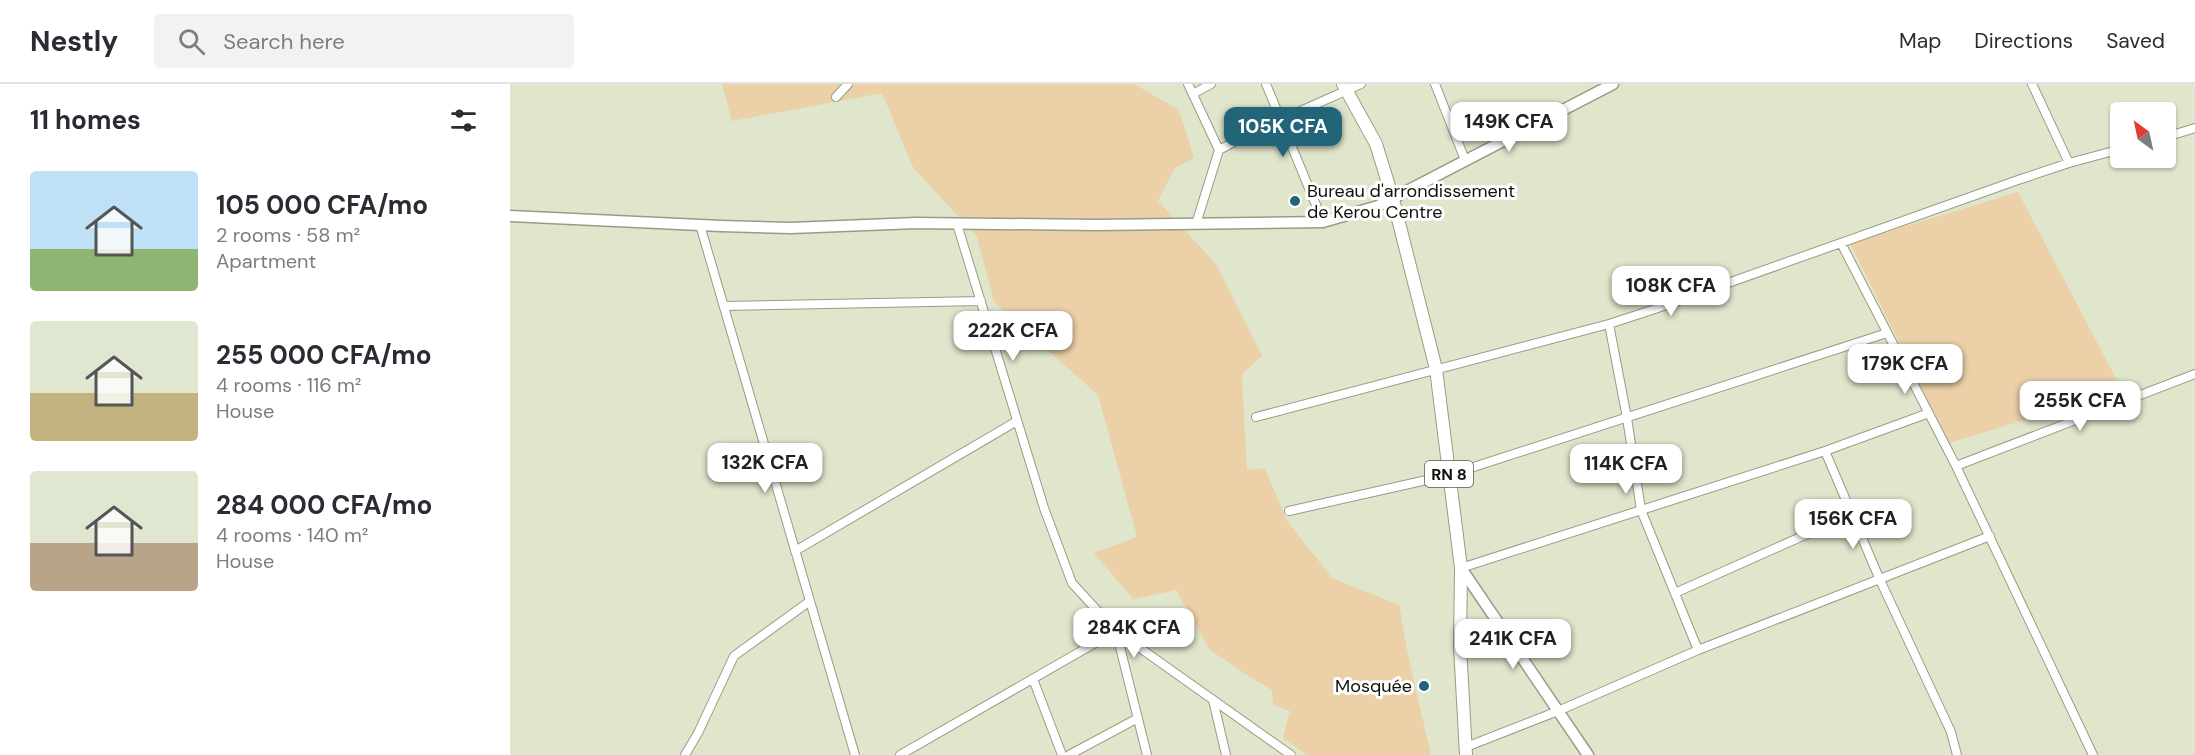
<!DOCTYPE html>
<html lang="en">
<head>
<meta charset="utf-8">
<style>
	:root { --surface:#fff; --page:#f2f2f3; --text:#2b2b33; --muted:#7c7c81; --line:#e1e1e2; --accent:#236578 }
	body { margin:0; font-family:"DM Sans",sans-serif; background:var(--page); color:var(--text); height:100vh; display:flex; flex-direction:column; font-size:22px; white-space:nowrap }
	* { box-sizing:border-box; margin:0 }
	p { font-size:20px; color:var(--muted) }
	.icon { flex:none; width:33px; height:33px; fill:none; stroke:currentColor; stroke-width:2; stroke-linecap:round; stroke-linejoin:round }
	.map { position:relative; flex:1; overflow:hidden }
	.sheet { display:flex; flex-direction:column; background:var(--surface); width:510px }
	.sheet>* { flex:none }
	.needle { width:39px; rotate:327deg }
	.buttons { position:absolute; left:1600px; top:18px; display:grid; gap:12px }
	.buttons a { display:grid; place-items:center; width:66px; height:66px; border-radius:6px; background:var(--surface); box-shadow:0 2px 4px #0004; font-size:30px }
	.price { position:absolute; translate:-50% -51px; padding:0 14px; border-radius:12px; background:#fff; color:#222; font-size:20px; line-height:39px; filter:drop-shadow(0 2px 3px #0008) }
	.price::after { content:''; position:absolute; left:50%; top:36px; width:18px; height:14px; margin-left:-9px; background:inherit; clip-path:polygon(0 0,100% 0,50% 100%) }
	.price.on { background:var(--accent); color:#fff }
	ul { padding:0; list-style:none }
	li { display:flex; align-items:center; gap:18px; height:150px; padding:0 30px }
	li span { display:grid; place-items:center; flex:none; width:168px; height:120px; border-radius:6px; color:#555 }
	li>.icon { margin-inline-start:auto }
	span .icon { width:72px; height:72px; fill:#fffc; stroke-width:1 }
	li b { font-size:26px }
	h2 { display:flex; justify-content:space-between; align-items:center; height:72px; padding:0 30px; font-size:26px }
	header { display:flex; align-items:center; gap:36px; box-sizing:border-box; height:84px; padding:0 30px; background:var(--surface); border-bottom:2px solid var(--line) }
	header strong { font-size:28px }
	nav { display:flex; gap:33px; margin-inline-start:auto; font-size:21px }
	.search { width:420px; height:54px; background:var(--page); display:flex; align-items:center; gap:15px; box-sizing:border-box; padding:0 21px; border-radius:6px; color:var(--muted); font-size:22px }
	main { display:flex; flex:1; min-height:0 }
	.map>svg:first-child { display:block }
	.green { fill:#ebd0a8 }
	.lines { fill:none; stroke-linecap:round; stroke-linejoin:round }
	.street-casing { stroke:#979d85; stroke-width:10 }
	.secondary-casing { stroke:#979d85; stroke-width:13 }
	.primary-casing { stroke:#979d85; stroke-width:14 }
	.street { stroke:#fff; stroke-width:8 }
	.secondary { stroke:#fff; stroke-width:10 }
	.primary { stroke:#fff; stroke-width:12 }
	.poi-dot { fill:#236578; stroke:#fff; stroke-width:2 }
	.labels { text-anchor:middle; stroke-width:6; stroke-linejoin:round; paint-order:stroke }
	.shield { fill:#fff; stroke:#585953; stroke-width:1.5 }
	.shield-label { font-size:16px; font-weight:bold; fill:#101209 }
	.poi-label { font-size:18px; fill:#101209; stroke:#fff; text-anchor:start }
</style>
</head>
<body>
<header>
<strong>Nestly</strong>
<div class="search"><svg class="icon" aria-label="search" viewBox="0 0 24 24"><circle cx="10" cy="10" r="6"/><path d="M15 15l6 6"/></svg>Search here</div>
<nav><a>Map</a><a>Directions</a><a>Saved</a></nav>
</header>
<main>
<section class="sheet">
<h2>11 homes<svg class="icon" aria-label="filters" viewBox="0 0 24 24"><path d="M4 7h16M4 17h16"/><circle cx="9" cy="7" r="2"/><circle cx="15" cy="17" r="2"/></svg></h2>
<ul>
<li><span style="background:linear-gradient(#bfe0f5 65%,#8fb573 0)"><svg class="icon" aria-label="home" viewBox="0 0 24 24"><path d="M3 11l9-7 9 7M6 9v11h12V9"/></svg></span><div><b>105 000 CFA/mo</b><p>2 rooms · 58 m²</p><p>Apartment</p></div></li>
<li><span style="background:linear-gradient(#dfe7d0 60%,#c2b280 0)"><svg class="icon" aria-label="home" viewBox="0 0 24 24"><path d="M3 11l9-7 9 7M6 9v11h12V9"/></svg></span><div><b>255 000 CFA/mo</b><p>4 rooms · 116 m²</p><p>House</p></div></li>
<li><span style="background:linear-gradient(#dfe7d0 60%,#b9a48a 0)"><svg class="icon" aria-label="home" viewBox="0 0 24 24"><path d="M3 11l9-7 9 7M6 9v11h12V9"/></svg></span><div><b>284 000 CFA/mo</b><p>4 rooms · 140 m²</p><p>House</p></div></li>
</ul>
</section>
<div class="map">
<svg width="1685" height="671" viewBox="0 0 1685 671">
	<rect width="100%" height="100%" fill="#dfe6cc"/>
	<path class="green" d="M212,0H624L669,26L684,74L665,84L648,117L706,180L752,272L734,288L732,296L737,386L755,384L777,437L822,494L889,521L899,576L921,671H797L773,654L780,627L763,621L762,606L737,591L700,566L666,506L623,515L584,469L627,453L588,311L484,218L467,153L403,83L372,9L222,37Z
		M1508,108L1612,306L1439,359L1340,159Z"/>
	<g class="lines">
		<g class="street-casing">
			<path id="street" d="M678,0L709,66L686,140
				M756,0L813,138
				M925,0L955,76
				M1522,0L1559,79
				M683,10L701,0
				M326,13L338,0
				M1656,53L1685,44
				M709,66L741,49L851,0
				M447,140L534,424L562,499L606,547L781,671
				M190,141L345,671
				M1331,159L1446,382L1583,671
				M214,222L471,217
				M1099,240L1117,334L1131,426L1188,566
				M746,333L1099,240L1145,225L1508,96L1559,79L1611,65
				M1315,367L1370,496L1441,648L1447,671
				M1446,382L1685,290
				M779,427L939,391L1377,249
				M285,467L507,337
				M951,484L1315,367L1419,329
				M1165,509L1342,430
				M523,595L552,671
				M703,616L716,671
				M956,663L1048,627L1188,566L1480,452
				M175,671L188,649L224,572L300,517
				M390,671L606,547L637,671
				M559,671L628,634"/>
		</g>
		<g class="secondary-casing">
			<path id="secondary" d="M0,132L211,142L281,144L406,139L587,141L813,138L868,122L1103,0
				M951,484L1078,671"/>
		</g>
		<g class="primary-casing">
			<path id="primary" d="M833,0L866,60L883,115L926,285L951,484L950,562L956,671"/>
		</g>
		<use href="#street" class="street"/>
		<use href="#secondary" class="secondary"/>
		<use href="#primary" class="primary"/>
	</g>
	<g class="poi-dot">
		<circle cx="785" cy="117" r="6"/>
		<circle cx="914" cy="602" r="6"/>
	</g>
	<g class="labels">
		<rect class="shield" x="915" y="377" width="48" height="26" rx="4.5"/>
		<g class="shield-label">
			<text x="939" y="396">RN 8</text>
		</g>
		<g class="poi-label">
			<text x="797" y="113">Bureau d'arrondissement<tspan x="797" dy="21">de Kerou Centre</tspan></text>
			<text x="902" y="608" text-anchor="end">Mosquée</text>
		</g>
	</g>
</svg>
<div class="buttons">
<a><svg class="needle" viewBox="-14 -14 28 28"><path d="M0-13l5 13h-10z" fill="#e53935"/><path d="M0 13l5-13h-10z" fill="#7c7c81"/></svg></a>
</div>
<b class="price" style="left:999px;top:69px">149K CFA</b>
<b class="price on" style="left:773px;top:74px">105K CFA</b>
<b class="price" style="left:1161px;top:233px">108K CFA</b>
<b class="price" style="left:503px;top:278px">222K CFA</b>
<b class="price" style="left:1395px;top:311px">179K CFA</b>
<b class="price" style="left:1570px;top:348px">255K CFA</b>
<b class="price" style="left:255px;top:410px">132K CFA</b>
<b class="price" style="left:1116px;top:411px">114K CFA</b>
<b class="price" style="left:1343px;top:466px">156K CFA</b>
<b class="price" style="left:624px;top:575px">284K CFA</b>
<b class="price" style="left:1003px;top:586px">241K CFA</b>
</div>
</main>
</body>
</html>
